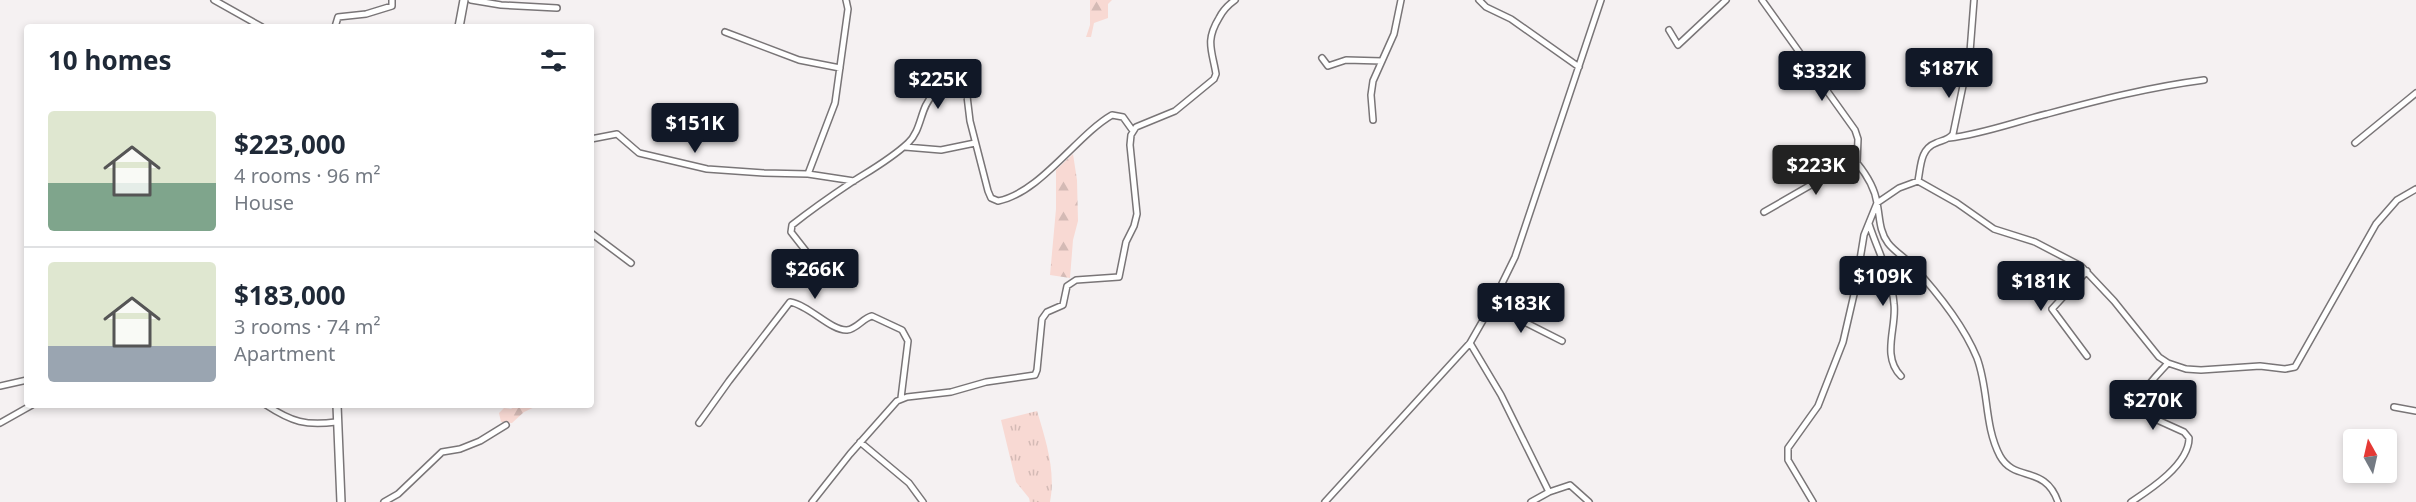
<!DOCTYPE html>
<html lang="en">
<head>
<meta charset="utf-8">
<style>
	:root { --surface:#fff; --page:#f6f6f7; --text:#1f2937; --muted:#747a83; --line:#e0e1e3; --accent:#111827 }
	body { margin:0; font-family:"Noto Sans",sans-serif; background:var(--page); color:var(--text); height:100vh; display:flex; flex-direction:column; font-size:22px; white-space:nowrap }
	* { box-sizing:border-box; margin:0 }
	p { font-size:20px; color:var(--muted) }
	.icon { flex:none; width:33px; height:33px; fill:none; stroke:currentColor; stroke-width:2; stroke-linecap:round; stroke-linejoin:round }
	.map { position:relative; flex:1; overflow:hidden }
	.details { position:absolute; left:24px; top:24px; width:570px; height:384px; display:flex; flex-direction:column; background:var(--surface); border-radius:6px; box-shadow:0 3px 9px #0003 }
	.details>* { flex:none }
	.needle { width:39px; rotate:352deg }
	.tools { position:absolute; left:2343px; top:429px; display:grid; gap:12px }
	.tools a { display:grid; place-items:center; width:54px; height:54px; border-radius:6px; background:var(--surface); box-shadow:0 3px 9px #0003; font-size:30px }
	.price { position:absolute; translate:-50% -51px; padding:0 14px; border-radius:6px; background:var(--accent); color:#fff; font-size:20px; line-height:39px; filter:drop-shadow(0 2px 3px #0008) }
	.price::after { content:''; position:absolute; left:50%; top:36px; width:18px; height:14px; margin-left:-9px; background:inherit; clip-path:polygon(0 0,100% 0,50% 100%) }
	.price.active { background:#222; color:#fff }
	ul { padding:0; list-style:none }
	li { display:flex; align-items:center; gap:18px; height:150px; padding:0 24px }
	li+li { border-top:2px solid var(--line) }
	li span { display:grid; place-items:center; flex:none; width:168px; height:120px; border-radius:6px; color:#555 }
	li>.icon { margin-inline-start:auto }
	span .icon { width:72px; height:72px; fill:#fffc; stroke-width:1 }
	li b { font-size:26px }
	h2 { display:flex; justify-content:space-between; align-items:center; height:72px; padding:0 24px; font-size:26px }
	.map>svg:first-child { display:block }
	.grass { fill:url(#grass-tufts) }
	.forest { fill:url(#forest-firs) }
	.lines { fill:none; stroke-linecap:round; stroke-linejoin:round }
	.minor-casing { stroke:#797577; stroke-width:8 }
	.tertiary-casing { stroke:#797577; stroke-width:10 }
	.minor { stroke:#fff; stroke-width:5 }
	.tertiary { stroke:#fff; stroke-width:7 }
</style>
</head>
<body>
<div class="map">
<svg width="2416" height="502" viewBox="0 0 2416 502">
	<defs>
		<pattern id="grass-tufts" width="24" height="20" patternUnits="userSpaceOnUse" patternTransform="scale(1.5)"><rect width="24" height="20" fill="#f8d9d3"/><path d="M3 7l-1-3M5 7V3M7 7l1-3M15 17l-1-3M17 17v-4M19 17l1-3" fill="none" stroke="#d4bab5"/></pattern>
		<pattern id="forest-firs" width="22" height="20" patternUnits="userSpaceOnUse" patternTransform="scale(1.5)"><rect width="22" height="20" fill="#f8d9d3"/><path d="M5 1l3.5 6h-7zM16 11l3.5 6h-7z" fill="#d4bab5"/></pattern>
	</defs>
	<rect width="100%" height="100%" fill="#f5f1f2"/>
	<path class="grass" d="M1037,411C1046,441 1056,471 1050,502H1030L1029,498L1016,482L1001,420Z"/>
	<path class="forest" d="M1090,0H1112L1108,4V18L1094,23L1091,37H1086L1090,25Z
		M1073,154L1077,180L1078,221L1073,240L1070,278L1050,275L1056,209V170Z
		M516,405H539L524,412L512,423L501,422L499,413L504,408L511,409Z"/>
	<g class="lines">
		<g class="minor-casing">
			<path id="minor" d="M214,0L262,27
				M471,0L501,5L557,8
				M1479,0L1486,7L1511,19L1579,67
				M1762,0L1855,130L1858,139L1857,163C1866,174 1875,189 1877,203C1880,217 1879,231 1888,243C1894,251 1904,257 1911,264C1937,292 1963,324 1977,358C1989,390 1984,426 2000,456C2015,483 2045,464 2058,502
				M335,27L338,17L366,14L392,6V0
				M1669,30L1678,45L1726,0
				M725,32L799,60L840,68
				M1322,58L1328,66L1346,60L1382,61
				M1373,120L1371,95L1373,81L1394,34L1401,0
				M1949,138C1983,134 2014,122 2047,114C2099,100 2150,87 2204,80
				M591,139L617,134L639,153L707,169L764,173L808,174L854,181
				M2355,143L2416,93
				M905,147L941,150L975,143
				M808,174L835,103L848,9L846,0
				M1918,181C1921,166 1920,149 1936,143C1943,140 1948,140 1953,134L1970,52L1974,0
				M1764,212L1856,159
				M1869,224C1877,249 1892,277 1894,304C1897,327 1881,356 1901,376
				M591,233L631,263
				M809,255L791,232L792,225C811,210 831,196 852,182C871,170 891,159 908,143C922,130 920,107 933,95C942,86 959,89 967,96L970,121L988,191L991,198L998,201C1040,193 1077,135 1112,115L1123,117L1133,131
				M2087,271L2052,309L2087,356
				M1491,305L1562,341
				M1470,343L1501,395L1549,492L1531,502
				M0,386L27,380
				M266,405C292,422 306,426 336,422
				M2394,407L2416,411
				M0,423L32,405
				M699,423L729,381L790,302C809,305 831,331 847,330C857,329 863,318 872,316L902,330L908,341L901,398
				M860,442L909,483L923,502
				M1549,492L1570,485L1589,502
				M384,502L398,494L442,452L460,449L480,441L506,425
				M812,502L850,454L897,401L907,397L951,392L986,382L1035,375L1037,370L1042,319L1047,312L1063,305L1067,286L1076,280L1119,277L1126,242L1134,226L1137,214L1130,145L1131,135L1136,127L1175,111L1214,79L1216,74C1212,50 1205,41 1219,18C1223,10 1228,5 1235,0
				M1325,502L1470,343L1490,308L1515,257L1601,0
				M1813,502L1788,460V448L1818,406L1843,342L1855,290L1864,235L1877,203L1899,188L1918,181L1957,203L1994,229L2035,242L2081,266L2114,301L2159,357L2168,363L2186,369L2201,370L2260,366L2285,369L2295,367L2376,224L2397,200L2416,189
				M2131,502C2151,489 2189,464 2189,438L2184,432L2142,413C2132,397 2158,375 2168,363"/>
		</g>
		<g class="tertiary-casing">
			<path id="tertiary" d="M459,27L464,0
				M337,405L341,502"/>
		</g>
		<use href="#minor" class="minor"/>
		<use href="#tertiary" class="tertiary"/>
	</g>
</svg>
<div class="tools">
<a><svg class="needle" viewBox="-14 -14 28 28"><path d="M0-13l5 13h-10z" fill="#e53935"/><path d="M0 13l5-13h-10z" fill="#747a83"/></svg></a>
</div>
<b class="price" style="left:1949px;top:99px">$187K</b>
<b class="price" style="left:1822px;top:102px">$332K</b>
<b class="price" style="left:938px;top:110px">$225K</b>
<b class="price" style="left:695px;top:154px">$151K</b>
<b class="price active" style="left:1816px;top:196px">$223K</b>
<b class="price" style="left:815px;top:300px">$266K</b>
<b class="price" style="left:1883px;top:307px">$109K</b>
<b class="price" style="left:2041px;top:312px">$181K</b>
<b class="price" style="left:1521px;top:334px">$183K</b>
<b class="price" style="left:2153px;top:431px">$270K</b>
<section class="details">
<h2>10 homes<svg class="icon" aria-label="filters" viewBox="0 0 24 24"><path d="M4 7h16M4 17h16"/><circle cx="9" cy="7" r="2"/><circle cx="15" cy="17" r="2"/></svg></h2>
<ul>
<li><span style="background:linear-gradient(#dfe7d0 60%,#7fa58c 0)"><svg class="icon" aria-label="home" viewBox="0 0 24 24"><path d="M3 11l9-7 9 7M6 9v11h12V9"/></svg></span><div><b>$223,000</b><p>4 rooms · 96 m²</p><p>House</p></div></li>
<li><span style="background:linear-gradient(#dfe7d0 70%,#9aa5b1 0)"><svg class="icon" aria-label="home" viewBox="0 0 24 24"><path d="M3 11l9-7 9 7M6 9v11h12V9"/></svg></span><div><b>$183,000</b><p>3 rooms · 74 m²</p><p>Apartment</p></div></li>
</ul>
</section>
</div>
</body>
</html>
